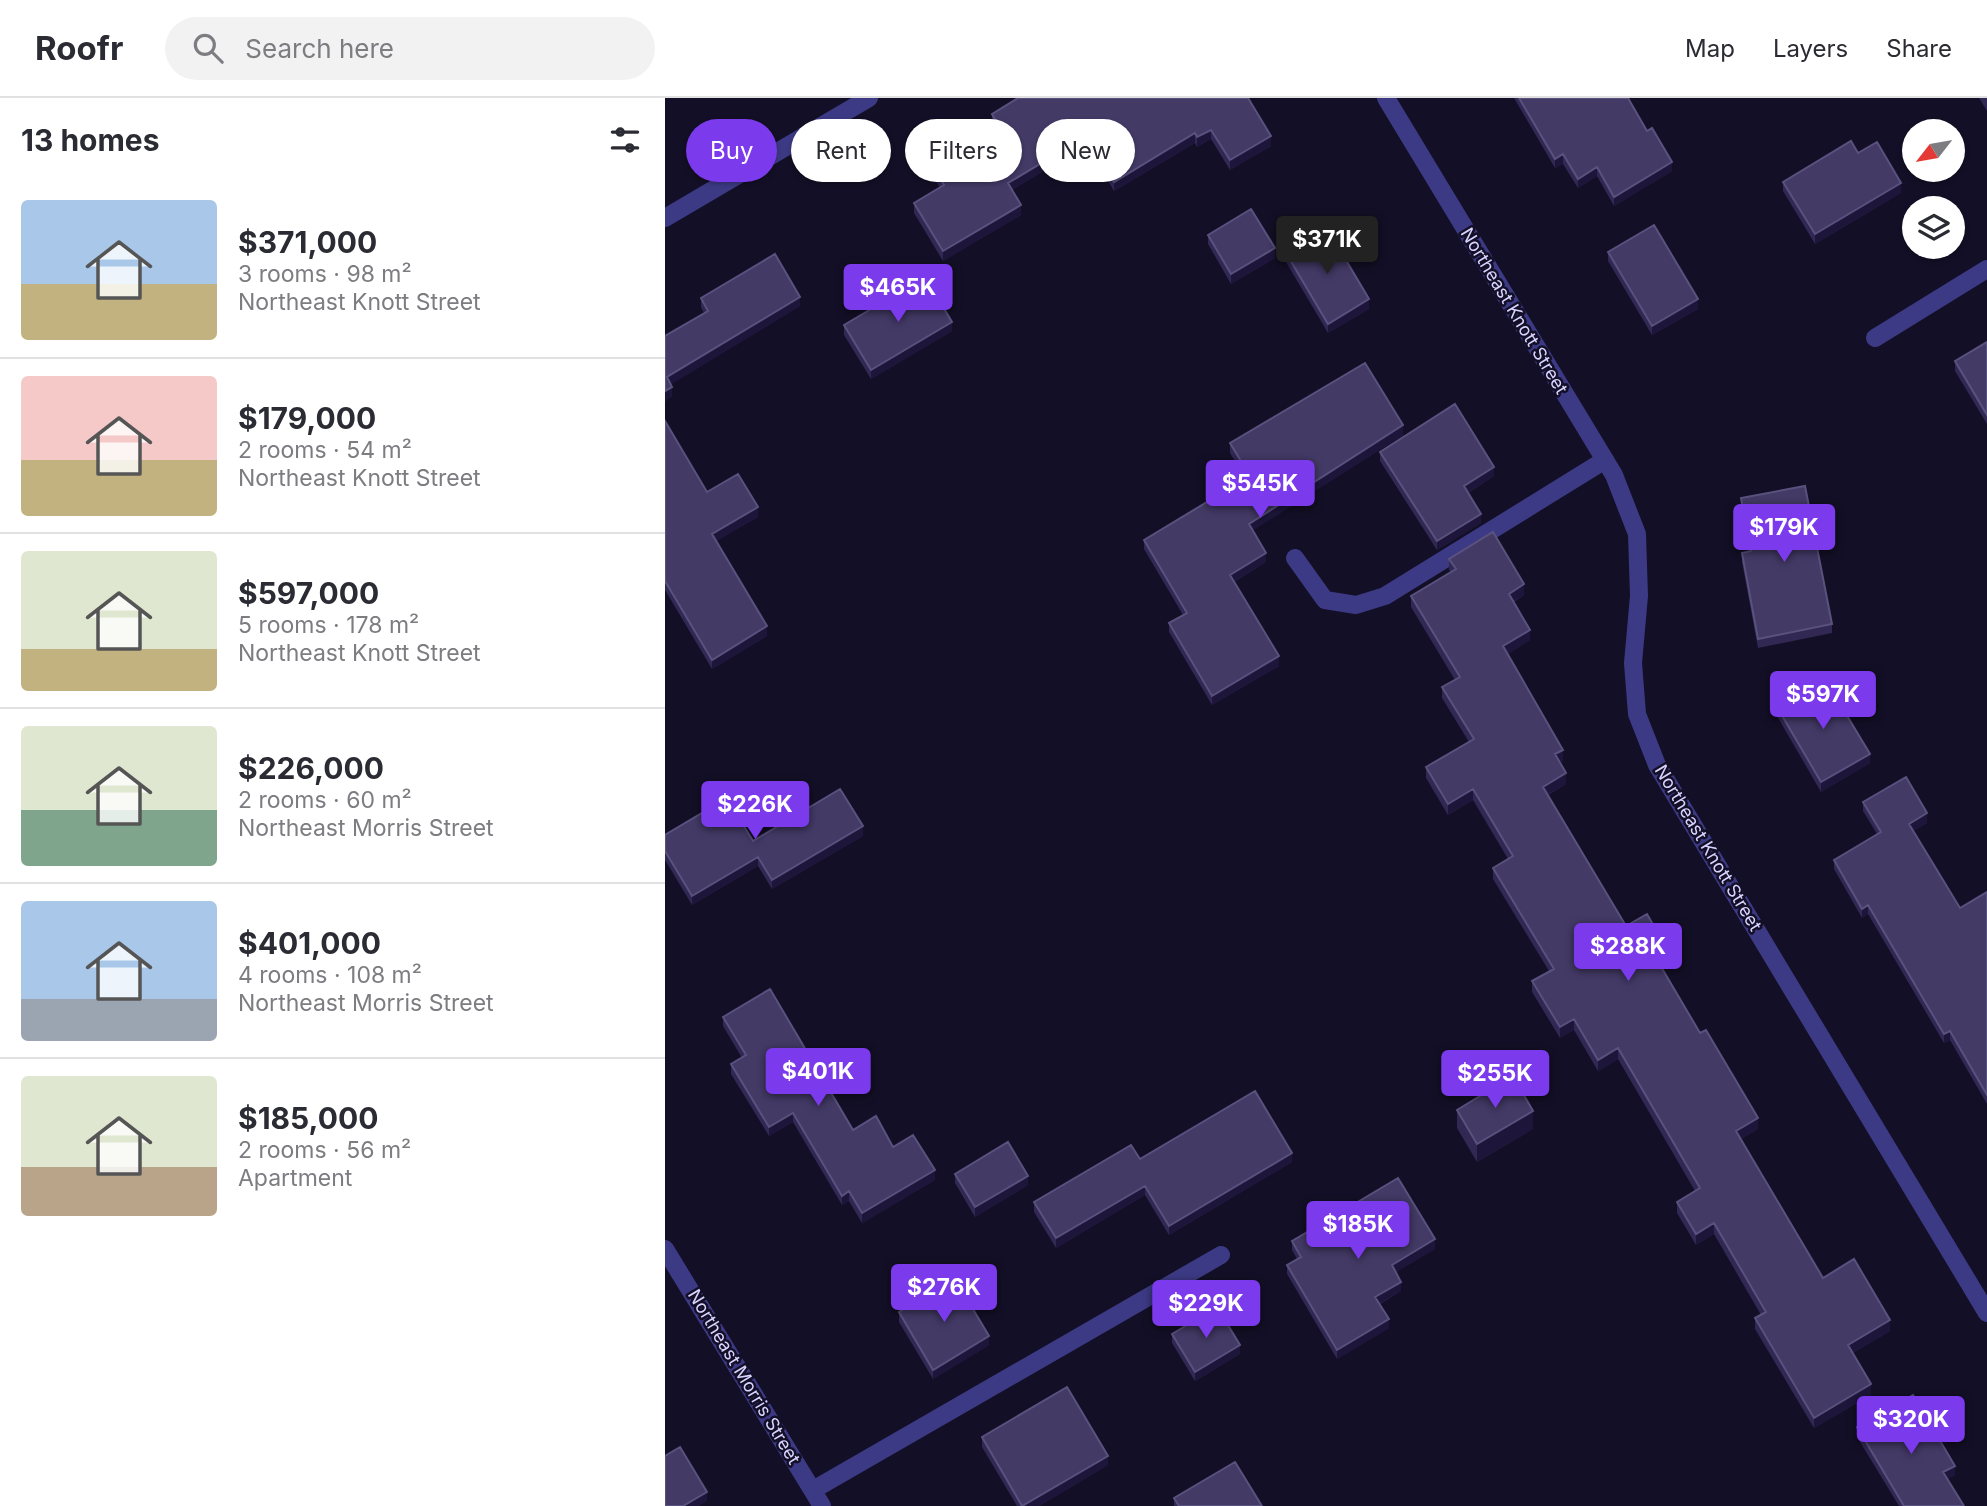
<!DOCTYPE html>
<html lang="en">
<head>
<meta charset="utf-8">
<style>
	:root { --surface:#fff; --page:#f2f2f3; --text:#2b2b33; --muted:#7c7c81; --line:#e1e1e2; --accent:#7c3aed }
	body { margin:0; font-family:Inter,sans-serif; background:var(--page); color:var(--text); height:100vh; display:flex; flex-direction:column; font-size:26px; white-space:nowrap }
	* { box-sizing:border-box; margin:0 }
	p { font-size:23px; color:var(--muted) }
	.icon { flex:none; width:38px; height:38px; fill:none; stroke:currentColor; stroke-width:2; stroke-linecap:round; stroke-linejoin:round }
	.map { position:relative; flex:1; overflow:hidden }
	.details { display:flex; flex-direction:column; background:var(--surface); width:665px }
	.details>* { flex:none }
	.guide { position:absolute; left:21px; top:21px; width:665px; height:63px; display:flex; gap:14px }
	.needle { width:46px; rotate:239deg }
	.tools { position:absolute; left:1237px; top:21px; display:grid; gap:14px }
	.tools a { display:grid; place-items:center; width:63px; height:63px; border-radius:50%; background:var(--surface); box-shadow:0 2px 5px #0004; font-size:35px }
	.price { position:absolute; translate:-50% -60px; padding:0 16px; border-radius:7px; background:var(--accent); color:#fff; font-size:23px; line-height:46px; filter:drop-shadow(0 2px 4px #0008) }
	.price::after { content:''; position:absolute; left:50%; top:42px; width:21px; height:16px; margin-left:-10px; background:inherit; clip-path:polygon(0 0,100% 0,50% 100%) }
	.price.on { background:#222; color:#fff }
	ul { padding:0; list-style:none }
	li { display:flex; align-items:center; gap:21px; height:175px; padding:0 21px }
	li+li { border-top:2px solid var(--line) }
	li span { display:grid; place-items:center; flex:none; width:196px; height:140px; border-radius:7px; color:#555 }
	li>.icon { margin-inline-start:auto }
	span .icon { width:84px; height:84px; fill:#fffc; stroke-width:1 }
	li b { font-size:30px }
	h2 { display:flex; justify-content:space-between; align-items:center; height:84px; padding:0 21px; font-size:30px }
	.pill { padding:0 24px; border-radius:32px; background:var(--surface); box-shadow:0 2px 5px #0004; font-size:24px; line-height:63px }
	.pill.on { background:var(--accent); color:#fff }
	header { display:flex; align-items:center; gap:42px; box-sizing:border-box; height:98px; padding:0 35px; background:var(--surface); border-bottom:2px solid var(--line) }
	header strong { font-size:33px }
	nav { display:flex; gap:38px; margin-inline-start:auto; font-size:24px }
	.search { width:490px; height:63px; background:var(--page); display:flex; align-items:center; gap:18px; box-sizing:border-box; padding:0 24px; border-radius:38px; color:var(--muted); font-size:26px }
	main { display:flex; flex:1; min-height:0 }
	.map>svg:first-child { display:block }
	.lines { fill:none; stroke-linecap:round; stroke-linejoin:round }
	.lane { stroke:#3d3a85; stroke-width:18 }
	.street { stroke:#3d3a85; stroke-width:18 }
	.wall { fill:#312854 }
	.shaded-wall { fill:#1d163a }
	.building { fill:#433a66; stroke:#5a527e; stroke-width:2 }
	.labels { text-anchor:middle; stroke-width:5; stroke-linejoin:round; paint-order:stroke }
	.street-label { font-size:18px; fill:#d9d4ff; stroke:#130f26 }
</style>
</head>
<body>
<header>
<strong>Roofr</strong>
<div class="search"><svg class="icon" aria-label="search" viewBox="0 0 24 24"><circle cx="10" cy="10" r="6"/><path d="M15 15l6 6"/></svg>Search here</div>
<nav><a>Map</a><a>Layers</a><a>Share</a></nav>
</header>
<main>
<section class="details">
<h2>13 homes<svg class="icon" aria-label="filters" viewBox="0 0 24 24"><path d="M4 7h16M4 17h16"/><circle cx="9" cy="7" r="2"/><circle cx="15" cy="17" r="2"/></svg></h2>
<ul>
<li><span style="background:linear-gradient(#a9c7e8 60%,#c2b280 0)"><svg class="icon" aria-label="home" viewBox="0 0 24 24"><path d="M3 11l9-7 9 7M6 9v11h12V9"/></svg></span><div><b>$371,000</b><p>3 rooms · 98 m²</p><p>Northeast Knott Street</p></div></li>
<li><span style="background:linear-gradient(#f6c9c9 60%,#c2b280 0)"><svg class="icon" aria-label="home" viewBox="0 0 24 24"><path d="M3 11l9-7 9 7M6 9v11h12V9"/></svg></span><div><b>$179,000</b><p>2 rooms · 54 m²</p><p>Northeast Knott Street</p></div></li>
<li><span style="background:linear-gradient(#dfe7d0 70%,#c2b280 0)"><svg class="icon" aria-label="home" viewBox="0 0 24 24"><path d="M3 11l9-7 9 7M6 9v11h12V9"/></svg></span><div><b>$597,000</b><p>5 rooms · 178 m²</p><p>Northeast Knott Street</p></div></li>
<li><span style="background:linear-gradient(#dfe7d0 60%,#7fa58c 0)"><svg class="icon" aria-label="home" viewBox="0 0 24 24"><path d="M3 11l9-7 9 7M6 9v11h12V9"/></svg></span><div><b>$226,000</b><p>2 rooms · 60 m²</p><p>Northeast Morris Street</p></div></li>
<li><span style="background:linear-gradient(#a9c7e8 70%,#9aa5b1 0)"><svg class="icon" aria-label="home" viewBox="0 0 24 24"><path d="M3 11l9-7 9 7M6 9v11h12V9"/></svg></span><div><b>$401,000</b><p>4 rooms · 108 m²</p><p>Northeast Morris Street</p></div></li>
<li><span style="background:linear-gradient(#dfe7d0 65%,#b9a48a 0)"><svg class="icon" aria-label="home" viewBox="0 0 24 24"><path d="M3 11l9-7 9 7M6 9v11h12V9"/></svg></span><div><b>$185,000</b><p>2 rooms · 56 m²</p><p>Apartment</p></div></li>
</ul>
</section>
<div class="map">
<svg width="1322" height="1408" viewBox="0 0 1322 1408">
	<rect width="100%" height="100%" fill="#130f26"/>
	<g class="lines">
		<path class="lane" d="M630,460L660,502L691,507L720,498L940,362
			M148,1392L556,1157"/>
		<path class="street" d="M721,0L949,377L972,436L974,498L968,565L972,616L992,667L1322,1215
			M0,120L204,0
			M1210,240L1322,171
			M0,1151L157,1408"/>
	</g>
	<path class="wall" d="M583,0L606,48L565,72L546,41L532,49L530,45L449,93L422,47L347,92L356,117L278,163L249,115V105L275,90L267,76V66L329,29L327,25V16Z
		M849,0H963L1007,73L949,108L932,78L913,90L898,66L890,70Z
		M1314,0H1322V13Z
		M1118,84L1236,95L1150,146L1118,93Z
		M543,137L610,160L566,186L543,146Z
		M943,154L1033,211L987,237L943,163Z
		M621,155L704,211L663,235L621,164Z
		M110,156L135,199V208L6,286L7,289V298L0,303V238L39,215L36,209V200Z
		M179,227L287,233L206,281L179,237Z
		M1322,244V326L1290,273V263Z
		M0,323L42,394L93,419L51,443L102,538L47,571L0,492Z
		M738,337L588,432L601,464L569,484L614,568L547,607L504,534V525L518,517L479,451V442L581,381L565,355V345Z
		M715,354L829,378L803,395L816,425L772,452L715,363Z
		M1076,400L1167,526V535L1093,550L1077,464V455L1084,454L1076,409Z
		M784,461L859,497L849,504L865,542L843,556L898,663L895,664L901,686L883,697L961,828L1000,858L993,863L1093,1031L1076,1041L1158,1180L1225,1233L1188,1255L1206,1297L1149,1330L1090,1231V1220L1096,1217L1049,1136L1031,1147L1012,1115V1104L1030,1093L953,961L933,973L909,932L895,940L867,894V883L884,873L828,781V770L843,761L808,702L783,717L761,680V669L804,644L777,600V589L790,582L746,509V498L786,474L784,472Z
		M1112,609L1205,665L1156,694L1112,618Z
		M1198,704L1262,725L1248,733L1295,810L1322,794V1006L1285,942L1279,945L1203,816L1197,820L1169,771V762L1212,736L1198,713Z
		M0,737L88,743L198,738L107,791L93,768L27,807L0,762Z
		M58,919L188,1032L228,1049L270,1082L197,1125L184,1103L177,1107L128,1024L104,1038L66,976V966L77,960L58,928Z
		M792,1012L868,1031L812,1064L792,1030Z
		M475,1061L627,1064L504,1137L480,1097L391,1150L369,1114V1104Z
		M290,1076L363,1087L310,1119L290,1085Z
		M627,1143L770,1151L731,1174L736,1193L715,1206L724,1230L672,1261L622,1176V1167L632,1161L627,1152Z
		M234,1214L324,1247L268,1281L234,1224Z
		M507,1236L575,1256L530,1283L507,1245Z
		M1192,1329L1290,1377L1283,1381L1299,1408H1234L1192,1339Z
		M317,1339L443,1367L374,1408H352L317,1349Z
		M509,1400L597,1408H509Z"/>
	<path class="shaded-wall" d="M546,32V41L532,49V39Z
		M530,35V45L449,93V84Z
		M422,38V47L343,94V85Z
		M606,38V48L565,72V62Z
		M898,56V66L890,70V61Z
		M1007,64V73L949,108V99Z
		M932,69V78L913,90V81Z
		M1236,85V95L1150,146V136Z
		M356,107V117L278,163V153Z
		M610,150V160L566,186V176Z
		M135,199V208L2,289V279Z
		M704,201V211L663,235V226Z
		M1033,201V211L987,237V228Z
		M287,224V233L206,281V272Z
		M7,289V298L0,303V293Z
		M738,327V337L584,435V426Z
		M829,369V378L799,397V388Z
		M93,409V419L47,446V436Z
		M816,416V425L772,452V443Z
		M601,455V464L565,486V477Z
		M859,486V497L844,506V496Z
		M102,528V538L47,571V562Z
		M865,532V542L838,559V548Z
		M614,558V568L547,607V598Z
		M898,652V663L890,667V656Z
		M1205,656V665L1156,694V684Z
		M901,675V686L878,699V689Z
		M808,691V702L783,717V706Z
		M1262,715V725L1244,735V726Z
		M198,728V738L107,791V782Z
		M93,759V768L27,807V798Z
		M1203,807V816L1197,820V811Z
		M1000,847V858L988,866V855Z
		M909,921V932L895,940V929Z
		M1285,933V942L1279,945V936Z
		M953,950V961L933,973V962Z
		M868,1013V1031L812,1064V1046Z
		M128,1015V1024L104,1038V1029Z
		M1093,1020V1031L1071,1044V1033Z
		M627,1055V1064L504,1137V1128Z
		M270,1072V1082L197,1125V1115Z
		M363,1078V1087L310,1119V1109Z
		M480,1088V1097L391,1150V1140Z
		M184,1093V1103L177,1107V1098Z
		M1049,1125V1136L1031,1147V1136Z
		M770,1141V1151L727,1177V1167Z
		M736,1184V1193L710,1208V1199Z
		M724,1221V1230L672,1261V1252Z
		M1225,1222V1233L1183,1258V1247Z
		M324,1238V1247L268,1281V1272Z
		M575,1247V1256L530,1283V1274Z
		M1206,1286V1297L1149,1330V1320Z
		M443,1358V1367L374,1408H358Z
		M1290,1368V1377L1278,1384V1374Z
		M42,1394V1403L34,1408H18Z"/>
	<path class="building" d="M353,0H583L606,38L565,62L546,32L532,39L530,35L449,84L422,38L343,85L356,107L278,153L249,105L279,87L267,66L333,27L327,16Z
		M854,0H963L982,33L987,30L1007,64L949,99L932,69L913,81L898,56L890,61Z
		M1186,43L1193,55L1212,44L1236,85L1150,136L1118,84Z
		M586,111L610,150L566,176L543,137Z
		M989,127L1033,201L987,228L943,154Z
		M662,130L704,201L663,226L621,155Z
		M110,156L135,199L2,279L7,289L0,293V238L43,213L36,200Z
		M260,179L287,224L206,272L179,227Z
		M1322,244V317L1290,263Z
		M700,265L738,327L584,426L601,455L565,477L614,558L547,598L504,525L522,515L479,442L585,378L565,345Z
		M790,306L829,369L799,388L816,416L772,443L715,354Z
		M0,323L42,394L73,376L93,409L47,436L102,528L47,562L0,483Z
		M1140,388L1167,526L1093,541L1077,455L1086,453L1076,400Z
		M828,434L859,486L844,496L865,532L838,548L898,652L890,656L901,675L878,689L961,828L982,816L1000,847L988,855L1035,935L1041,932L1093,1020L1071,1033L1158,1180L1189,1161L1225,1222L1183,1247L1206,1286L1149,1320L1090,1220L1101,1214L1049,1125L1031,1136L1012,1104L1035,1090L953,950L933,962L909,921L895,929L867,883L889,871L828,770L848,758L808,691L783,706L761,669L809,641L777,589L795,579L746,498L791,471L784,461Z
		M1160,581L1205,656L1156,684L1112,609Z
		M1241,679L1262,715L1244,726L1295,810L1322,794V997L1285,933L1279,936L1203,807L1197,811L1169,762L1216,734L1198,704Z
		M175,691L198,728L107,782L93,759L27,798L0,753V737L62,700L88,743Z
		M105,891L188,1032L211,1018L228,1049L248,1037L270,1072L197,1115L184,1093L177,1098L128,1015L104,1029L66,966L81,957L58,919Z
		M848,978L868,1013L812,1046L792,1012Z
		M590,993L627,1055L504,1128L480,1088L391,1140L369,1104L466,1047L475,1061Z
		M343,1044L363,1078L310,1109L290,1076Z
		M733,1080L770,1141L727,1167L736,1184L710,1199L724,1221L672,1252L622,1167L636,1159L627,1143Z
		M290,1181L324,1238L268,1272L234,1214Z
		M552,1209L575,1247L530,1274L507,1236Z
		M402,1289L443,1358L357,1408L317,1339Z
		M1248,1297L1290,1368L1278,1374L1299,1408H1239L1192,1329Z
		M15,1349L42,1394L18,1408H0V1358Z
		M570,1364L597,1408H514L509,1400Z"/>
	<g class="labels">
		<g class="street-label">
			<text transform="translate(849 213) rotate(59)" y="6">Northeast Knott Street</text>
			<text transform="translate(1043 750) rotate(59)" y="6">Northeast Knott Street</text>
			<text transform="translate(79 1279) rotate(59)" y="6">Northeast Morris Street</text>
		</g>
	</g>
</svg>
<div class="tools">
<a><svg class="needle" viewBox="-14 -14 28 28"><path d="M0-13l5 13h-10z" fill="#e53935"/><path d="M0 13l5-13h-10z" fill="#7c7c81"/></svg></a>
<a><svg class="icon" aria-label="layers" viewBox="0 0 24 24"><path d="M12 4l9 5-9 5-9-5zM3 14l9 5 9-5"/></svg></a>
</div>
<b class="price on" style="left:662px;top:178px">$371K</b>
<b class="price" style="left:233px;top:226px">$465K</b>
<b class="price" style="left:595px;top:422px">$545K</b>
<b class="price" style="left:1119px;top:466px">$179K</b>
<b class="price" style="left:1158px;top:633px">$597K</b>
<b class="price" style="left:90px;top:743px">$226K</b>
<b class="price" style="left:963px;top:885px">$288K</b>
<b class="price" style="left:153px;top:1010px">$401K</b>
<b class="price" style="left:830px;top:1012px">$255K</b>
<b class="price" style="left:693px;top:1163px">$185K</b>
<b class="price" style="left:279px;top:1226px">$276K</b>
<b class="price" style="left:541px;top:1242px">$229K</b>
<b class="price" style="left:1246px;top:1358px">$320K</b>
<div class="guide">
<a class="pill on">Buy</a>
<a class="pill">Rent</a>
<a class="pill">Filters</a>
<a class="pill">New</a>
</div>
</div>
</main>
</body>
</html>
